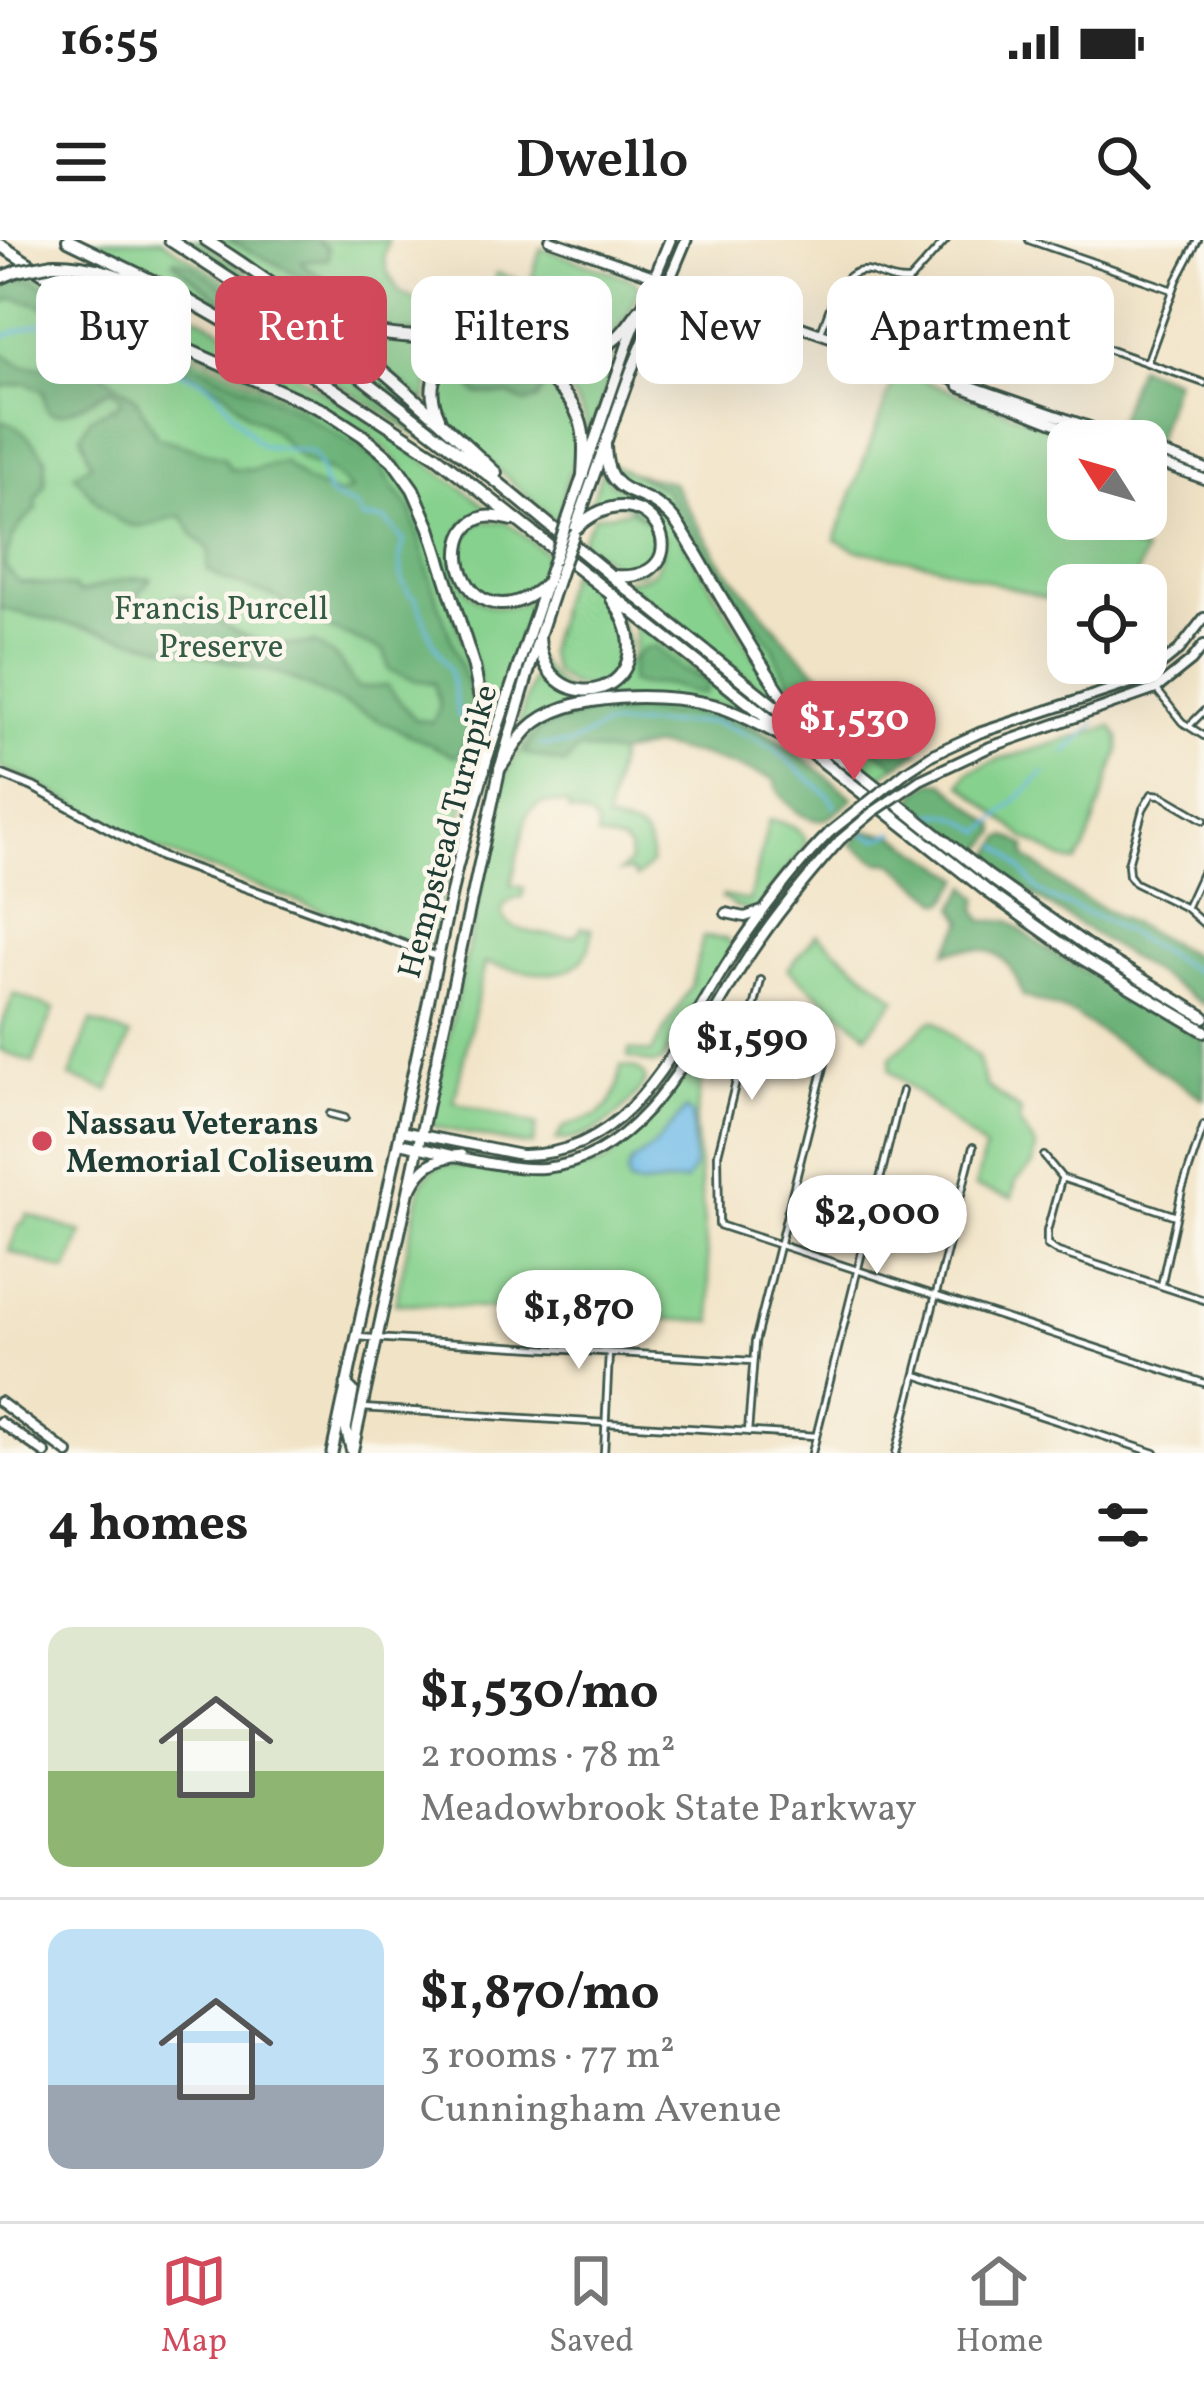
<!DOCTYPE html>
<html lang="en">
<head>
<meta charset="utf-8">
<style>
	:root { --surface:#fff; --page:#f2f2f2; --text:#222; --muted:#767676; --line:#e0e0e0; --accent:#d1495b }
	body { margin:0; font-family:Vollkorn,serif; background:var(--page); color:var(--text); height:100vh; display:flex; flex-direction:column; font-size:45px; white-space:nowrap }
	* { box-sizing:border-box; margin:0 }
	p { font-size:39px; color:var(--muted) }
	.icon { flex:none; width:66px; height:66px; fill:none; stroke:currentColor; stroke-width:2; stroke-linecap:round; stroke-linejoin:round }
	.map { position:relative; height:1213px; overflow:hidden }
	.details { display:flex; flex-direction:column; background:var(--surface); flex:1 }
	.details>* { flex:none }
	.hud { position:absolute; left:36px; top:36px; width:1134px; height:108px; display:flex; gap:24px }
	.needle { width:78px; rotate:307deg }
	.tools { position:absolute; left:1047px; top:180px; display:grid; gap:24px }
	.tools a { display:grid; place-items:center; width:120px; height:120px; border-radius:24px; background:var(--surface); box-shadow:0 12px 48px #0002; font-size:60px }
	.price { position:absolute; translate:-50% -102px; padding:0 27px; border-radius:42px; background:#fff; color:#222; font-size:39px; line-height:78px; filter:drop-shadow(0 3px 6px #0008) }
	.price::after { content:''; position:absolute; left:50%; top:72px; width:36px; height:27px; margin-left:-18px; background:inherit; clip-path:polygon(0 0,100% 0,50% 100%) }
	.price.active { background:var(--accent); color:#fff }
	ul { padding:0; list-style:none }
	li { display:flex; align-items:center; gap:36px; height:300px; padding:0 48px }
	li+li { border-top:3px solid var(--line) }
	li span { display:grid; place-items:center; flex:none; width:336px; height:240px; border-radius:24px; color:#555 }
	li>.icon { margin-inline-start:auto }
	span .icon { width:144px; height:144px; fill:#fffc; stroke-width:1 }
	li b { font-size:51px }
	h2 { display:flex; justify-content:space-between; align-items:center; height:144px; padding:0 48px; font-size:51px }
	.pill { padding:0 42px; border-radius:24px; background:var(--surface); box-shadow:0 12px 48px #0002; font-size:42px; line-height:108px }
	.pill.active { background:var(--accent); color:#fff }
	.status { display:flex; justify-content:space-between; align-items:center; height:84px; padding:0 60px; background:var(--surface); direction:ltr }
	.status svg { height:33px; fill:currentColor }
	header { display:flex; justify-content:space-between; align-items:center; height:156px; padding:0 48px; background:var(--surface); font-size:54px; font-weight:600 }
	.tabs { display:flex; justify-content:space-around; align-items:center; height:168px; border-top:3px solid var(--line); background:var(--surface); font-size:33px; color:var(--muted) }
	.tabs a { display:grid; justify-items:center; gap:6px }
	.tabs .active { color:var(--accent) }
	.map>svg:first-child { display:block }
	.green { fill:#87d18e; stroke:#538761; stroke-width:3 }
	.forest { fill:#6db379; stroke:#467856; stroke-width:3 }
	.water { fill:#6ebbe8; stroke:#467c8e; stroke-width:3 }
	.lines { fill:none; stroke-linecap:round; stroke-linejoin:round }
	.stream { stroke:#6ebbe8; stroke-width:3 }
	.minor-casing { stroke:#3e564a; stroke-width:10 }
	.tertiary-casing { stroke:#3e564a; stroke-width:12 }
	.secondary-casing { stroke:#3e564a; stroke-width:14 }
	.primary-casing { stroke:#3e564a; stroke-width:15 }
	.motorway-casing { stroke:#3e564a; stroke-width:16 }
	.minor { stroke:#fff; stroke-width:4.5 }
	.tertiary { stroke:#fff; stroke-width:6 }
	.secondary { stroke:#fff; stroke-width:8 }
	.primary { stroke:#fff; stroke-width:9 }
	.motorway { stroke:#fff; stroke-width:10 }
	.secondary-bridge-casing { stroke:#3e564a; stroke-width:14; stroke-linecap:butt }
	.primary-bridge-casing { stroke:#3e564a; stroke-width:15; stroke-linecap:butt }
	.motorway-bridge-casing { stroke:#3e564a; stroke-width:16; stroke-linecap:butt }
	.secondary-bridge { stroke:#fff; stroke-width:8 }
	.primary-bridge { stroke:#fff; stroke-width:9 }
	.motorway-bridge { stroke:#fff; stroke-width:10 }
	.poi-dot { fill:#d1495b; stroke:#fbf7ec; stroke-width:4.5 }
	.labels { text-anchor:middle; stroke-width:9; stroke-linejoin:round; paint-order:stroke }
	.park-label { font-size:33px; fill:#345b46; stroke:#fbf7ec }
	.street-label { font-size:33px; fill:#1f3d34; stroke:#fbf7ec }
	.poi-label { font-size:33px; font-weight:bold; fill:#1f3d34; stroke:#fbf7ec; text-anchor:start }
</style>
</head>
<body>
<div class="status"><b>16:55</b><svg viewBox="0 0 49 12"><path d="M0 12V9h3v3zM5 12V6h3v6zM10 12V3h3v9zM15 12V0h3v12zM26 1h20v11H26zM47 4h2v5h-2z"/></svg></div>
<header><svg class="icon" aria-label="menu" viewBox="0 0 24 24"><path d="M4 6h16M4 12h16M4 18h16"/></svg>Dwello<svg class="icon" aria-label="search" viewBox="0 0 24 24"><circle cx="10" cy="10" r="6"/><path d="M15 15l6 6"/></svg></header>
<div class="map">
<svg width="1204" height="1213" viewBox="0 0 1204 1213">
	<rect width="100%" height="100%" fill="#fbf7ec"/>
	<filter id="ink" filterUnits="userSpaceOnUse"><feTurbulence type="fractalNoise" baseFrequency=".00833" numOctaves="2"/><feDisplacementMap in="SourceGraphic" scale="24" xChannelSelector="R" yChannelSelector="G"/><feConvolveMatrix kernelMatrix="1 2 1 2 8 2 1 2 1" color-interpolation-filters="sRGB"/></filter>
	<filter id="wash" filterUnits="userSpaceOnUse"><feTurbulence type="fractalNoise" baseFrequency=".004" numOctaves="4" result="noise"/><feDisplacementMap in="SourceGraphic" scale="48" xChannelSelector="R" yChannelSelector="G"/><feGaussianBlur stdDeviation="2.7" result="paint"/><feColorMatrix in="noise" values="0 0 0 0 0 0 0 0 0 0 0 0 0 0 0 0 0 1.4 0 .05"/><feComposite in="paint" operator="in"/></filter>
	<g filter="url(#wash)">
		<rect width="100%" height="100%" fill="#f1e3c6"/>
		<path class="green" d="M81,0H162L234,47L299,96L424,197L422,199C313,124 201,57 81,0Z
			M179,0H198L257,40L385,139L437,185L435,188L257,51Z
			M213,0H228L317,44L322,37L305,26L301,21L328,9L317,0H388L384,17L387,31L400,53L437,67L459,65L486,76L496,33L530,43L541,8L634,40L639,48C632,67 624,92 606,98V100L578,106L496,94L404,92L375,88L349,81L323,70Z
			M44,28C56,28 70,27 81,29C133,40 180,66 226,92C320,145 409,207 495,273C425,269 452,398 529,360L532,365L490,486L489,481L485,479L477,429L402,227L384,207L365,191L125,77Z
			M30,31L109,78L319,173L342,186L384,218L401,237L424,280L478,455L480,492L474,501L479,500L476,517L430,705L426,707V704L423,702L422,707L417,706L156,609L29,539L0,528V42Z
			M330,80L461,102L462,105C431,119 433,133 425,162L328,83Z
			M504,103L608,108L614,111L609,140L588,204C590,155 541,120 500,106Z
			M471,111C524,116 570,146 581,200L577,201L575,218L566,244L558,284L452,188C428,156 430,126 471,111Z
			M897,131L1088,201H1068V279H1129L1120,303L1144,312L1134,345H1068V365L932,324L857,310L835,300Z
			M612,224L664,248L732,352L774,408L778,421L806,466L892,520L896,526L876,540L811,486L794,467L675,277L620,243Z
			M602,231L611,243L644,259L669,279L783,462L780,464L770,456L625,342L627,339C655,342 661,323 665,299C640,276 629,251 593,270L589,266Z
			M632,270L653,286L659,313L641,333L617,331L607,319L581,301L594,276Z
			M480,281L507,282L547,314L539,337L528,354C520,356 508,362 500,361C473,359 458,326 463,303C465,293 473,287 480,281Z
			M570,331L612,365L629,403L617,433L604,443L587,448L571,445L554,433L547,411L557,377L558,363Z
			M632,380L751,473L750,475L728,466L591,459L523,489L519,482L538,420C549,435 560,452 579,454C590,455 596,449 604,443C629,424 642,414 632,380Z
			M642,461L694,464V467C732,472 772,492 801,516L750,487L688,472L661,474L639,468L619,475L596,471L539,489L579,509L619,514L606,581C634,588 653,589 651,624L636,638L631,631L620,632L630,622L629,609L623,603L597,597C601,577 584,575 568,571L569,565C551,562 539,559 527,575L511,645L524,648L522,657C509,658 494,669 508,683C517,692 563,699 576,695L582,687L592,689C590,752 526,732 485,723L454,862L537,885L533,905H523L436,887L431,883L432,869L507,531L529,496L527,493C559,465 602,465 642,461Z
			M1112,486L1119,497V510L1085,609L1076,622C1057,621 1042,604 1025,598L961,544L968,532L989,523Z
			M769,580C787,583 798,584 806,601L802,611L755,671L736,667L722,658L723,656L749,661Z
			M817,694L896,759L867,794L788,729Z
			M703,697L727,699L734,709L662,821L654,824L628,817L629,810L651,813L691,746Z
			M14,754L54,769L33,823L0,810V790Z
			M91,781L130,796L109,851L70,837Z
			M709,781L695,885L713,1082L395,1063L422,942L434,928L447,924L537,937L600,924L613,916L646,878Z
			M930,781H936L978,817L986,846L1021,871L1019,883L1036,907L1033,925L1016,941L1012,958L975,947L985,909L890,830L891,817Z
			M621,826C633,827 643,828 646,841C626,871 594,902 556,900L564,887L598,875L609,865L617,849Z
			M27,974L82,993L68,1030L65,1031L9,1011L19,984L23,983Z"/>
		<path class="forest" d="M228,0H317L328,9V19L302,22L305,27L323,37L318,44Z
			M175,19L191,25L257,70L314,115L271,93L262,84L237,74L173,22Z
			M32,39L96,80L297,170L378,220L395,250L411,270L433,348L474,463L478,481L474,493C464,499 464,509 456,517L282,434L0,368V182C20,182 34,204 46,218L45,244L36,260L37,269C16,286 9,300 5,327L19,342L74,347L79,353C104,346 125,335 151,339L138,355L146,364L178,355L202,361C223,397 276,410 315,403L338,419L357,448L387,446L415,479L433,482L440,466L434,443L414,440L389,430L384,411L324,386L275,357L223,339L207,329L210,310L194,296L182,276C166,277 158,285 144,286C112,289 93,256 74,234L91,224L81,195L91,177L119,165L121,157L112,148C99,155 59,183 48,170C45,168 44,155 43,151L26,143L0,147V112L23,126L98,130L136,158L157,197L224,218L230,229L252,230L284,222L305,241L337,255L351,250L332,232L302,220L273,190L247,174L226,152L155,115L35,63L12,58L0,64V48L13,40Z
			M484,115C509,121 526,128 544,147L537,160L525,163L509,155L477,154L468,143L469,121Z
			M1137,126L1175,140L1156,200L1116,186Z
			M631,233L672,242L721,322L791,406L880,493L919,512L896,526L891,520L806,467L778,421L774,408L732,352L664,249Z
			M655,407L682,430L702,438L707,446L705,453C689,454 678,445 662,444C649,444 643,447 630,442L633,420L643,409Z
			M639,468L661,474L688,472L750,487L801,516L853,558C844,566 831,581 818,580C798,579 778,556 774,539L700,515L654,506L619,514L579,509L565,524L524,513L539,489L596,471L619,475Z
			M933,542L944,543L996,586L997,592L977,618L952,592L912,562L919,550Z
			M864,591L894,595L962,638L946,662H941L893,623L878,622L851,604Z
			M1008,596L1026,606V617L1073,653L1204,721V765L985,624L1003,597Z
			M968,646L979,658L976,670L983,681H1009L1048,710L1204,799V859L1071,773L1023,756C1010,713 989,702 946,712L964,681L955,667Z"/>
		<path class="water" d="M686,869L692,875L694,928L686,941L640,946L629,943L627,932L632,922L652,908Z"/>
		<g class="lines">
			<path class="stream" d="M0,98C23,89 47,78 72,81C98,84 107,103 127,115C152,130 192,128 214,149C230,165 245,193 262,206L311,212C333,241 310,254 355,266L363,279L385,280L404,301L400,317L402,341L410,355L416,358L431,398L450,430L458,475L468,485
				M540,505H569L604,486L712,482L736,490L774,508L830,557L835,567
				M1065,513L1096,483
				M927,576C949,569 965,580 983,592L1045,532
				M864,594L877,599L895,592
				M999,606L1009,614L1038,650L1050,658L1104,680L1204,736"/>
		</g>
	</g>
	<g filter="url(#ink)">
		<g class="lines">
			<g class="minor-casing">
				<path id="minor" d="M1029,0L1173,50
					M820,94C830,71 839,24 871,32C884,36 894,42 909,41L946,0
					M1085,101L1204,143
					M1147,123L1177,40L1198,0
					M1157,450L1182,482L1204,496
					M1189,486L1204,471
					M1204,580L1161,555L1152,554L1143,569L1128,624L1129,635L1135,643L1186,668L1204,684
					M1186,668L1202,633
					M761,740L718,914L719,985L1204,1143
					M330,874L345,878
					M1044,916L1062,938L1176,976
					M1047,1005L1058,1012L1204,1060
					M1047,1005V991L1061,940
					M1161,1046L1182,950L1204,885
					M356,1097L752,1121
					M916,1135L1155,1213
					M362,1168L816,1196
					M748,1192L755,1102L832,795
					M604,1213L609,1113
					M812,1213L902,851
					M896,1213L973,907"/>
			</g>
			<g class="tertiary-casing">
				<path id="tertiary" d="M0,534L33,547L161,617L438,717"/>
			</g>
			<g class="secondary-casing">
				<path id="secondary" d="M550,0L1130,201
					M959,146L1099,201
					M1146,207L1204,228
					M1146,218L1204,239
					M907,531L933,514L979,493L1143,439L1179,410L1204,378
					M920,540L990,507L1156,449L1191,421L1204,405
					M726,673L745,677L762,671
					M401,891L521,915C638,917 682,789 737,708C765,667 795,627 830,592
					M399,903C438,911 506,931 544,928C648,919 698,794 748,717C775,676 807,637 840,600
					M0,1162L68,1213
					M0,1182L45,1213"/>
			</g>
			<g class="primary-casing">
				<path id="primary" d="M565,287L630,97L670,0
					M575,289L631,131L686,0
					M411,949C422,925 436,918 461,915
					M346,1144L353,1151L346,1189L352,1212
					M332,1213L457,627L487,519L554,320
					M352,1213L500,528L539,397L562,327"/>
			</g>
			<g class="motorway-casing">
				<path id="motorway" d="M68,0L165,47L271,108L436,216L987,651L1083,719L1204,791
					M170,0L260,59L500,244L627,349L987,635L1092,709L1204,777
					M206,0C311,66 406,148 496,233
					M0,5L82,58L123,81L325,171L362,195L393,221L413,249L430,288L474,427L484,479V530
					M53,24C96,23 132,41 170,57
					M0,38L17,31
					M308,65C327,75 346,86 368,91C408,100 449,96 489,98C524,100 567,119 601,107C619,101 629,84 640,69
					M439,177C432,162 429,147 437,132C469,71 563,134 579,178C586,196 584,216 583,235
					M605,206C607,265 644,242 675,281C690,301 702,324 714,345C741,391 768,437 799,479
					M513,280C504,278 494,275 485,277C430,289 468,411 546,344
					M576,288C653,219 706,343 614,336
					M539,397C544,489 677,453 612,359
					M500,528C509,516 517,500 528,489C567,450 670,452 720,467C742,474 761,485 780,495"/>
			</g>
			<use href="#minor" class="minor"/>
			<use href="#tertiary" class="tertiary"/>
			<use href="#secondary" class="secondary"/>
			<use href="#primary" class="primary"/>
			<use href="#motorway" class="motorway"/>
			<g class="secondary-bridge-casing">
				<path id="secondary-bridge" d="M830,592L907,531
					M840,600L873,572L920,540"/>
			</g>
			<g class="primary-bridge-casing">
				<path id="primary-bridge" d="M554,320L565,287
					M562,327L574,294"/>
			</g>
			<g class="motorway-bridge-casing">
				<path id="motorway-bridge" d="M17,31L53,24"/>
			</g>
			<use href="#secondary-bridge" class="secondary-bridge"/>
			<use href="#primary-bridge" class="primary-bridge"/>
			<use href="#motorway-bridge" class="motorway-bridge"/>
		</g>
	</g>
	<circle class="poi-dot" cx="42" cy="901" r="12"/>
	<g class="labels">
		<g class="park-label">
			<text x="221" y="379">Francis Purcell<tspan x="221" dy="38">Preserve</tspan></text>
		</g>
		<g class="street-label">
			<text transform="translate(446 591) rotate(-75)" y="12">Hempstead Turnpike</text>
		</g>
		<g class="poi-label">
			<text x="66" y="894">Nassau Veterans<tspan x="66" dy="38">Memorial Coliseum</tspan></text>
		</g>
	</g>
</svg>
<div class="tools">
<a><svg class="needle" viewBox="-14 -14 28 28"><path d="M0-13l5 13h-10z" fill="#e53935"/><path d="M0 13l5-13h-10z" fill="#767676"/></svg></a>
<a><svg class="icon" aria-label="locate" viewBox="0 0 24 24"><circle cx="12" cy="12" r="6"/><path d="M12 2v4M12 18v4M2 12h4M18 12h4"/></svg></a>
</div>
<b class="price active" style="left:854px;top:543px">$1,530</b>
<b class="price" style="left:752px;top:863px">$1,590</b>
<b class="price" style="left:877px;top:1037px">$2,000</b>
<b class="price" style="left:579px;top:1132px">$1,870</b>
<div class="hud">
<a class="pill">Buy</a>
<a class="pill active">Rent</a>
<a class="pill">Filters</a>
<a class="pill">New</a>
<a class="pill">Apartment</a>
</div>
</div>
<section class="details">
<h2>4 homes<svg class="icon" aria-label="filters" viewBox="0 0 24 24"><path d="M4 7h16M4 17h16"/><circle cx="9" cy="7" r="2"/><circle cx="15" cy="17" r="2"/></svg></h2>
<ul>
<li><span style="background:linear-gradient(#dfe7d0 60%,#8fb573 0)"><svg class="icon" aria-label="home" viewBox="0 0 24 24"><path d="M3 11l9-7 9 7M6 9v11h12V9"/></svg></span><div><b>$1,530/mo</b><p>2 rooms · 78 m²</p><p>Meadowbrook State Parkway</p></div></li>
<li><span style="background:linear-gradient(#bfe0f5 65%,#9aa5b1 0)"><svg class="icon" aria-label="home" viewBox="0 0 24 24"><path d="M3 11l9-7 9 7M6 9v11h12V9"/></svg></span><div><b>$1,870/mo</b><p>3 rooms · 77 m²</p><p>Cunningham Avenue</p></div></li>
</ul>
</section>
<nav class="tabs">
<a class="active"><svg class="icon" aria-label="map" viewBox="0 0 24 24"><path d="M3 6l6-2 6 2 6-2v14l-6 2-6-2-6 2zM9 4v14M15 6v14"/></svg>Map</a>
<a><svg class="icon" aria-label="saved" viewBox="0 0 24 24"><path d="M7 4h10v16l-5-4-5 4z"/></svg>Saved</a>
<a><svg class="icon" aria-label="home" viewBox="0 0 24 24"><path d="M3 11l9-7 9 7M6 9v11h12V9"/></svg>Home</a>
</nav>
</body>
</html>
